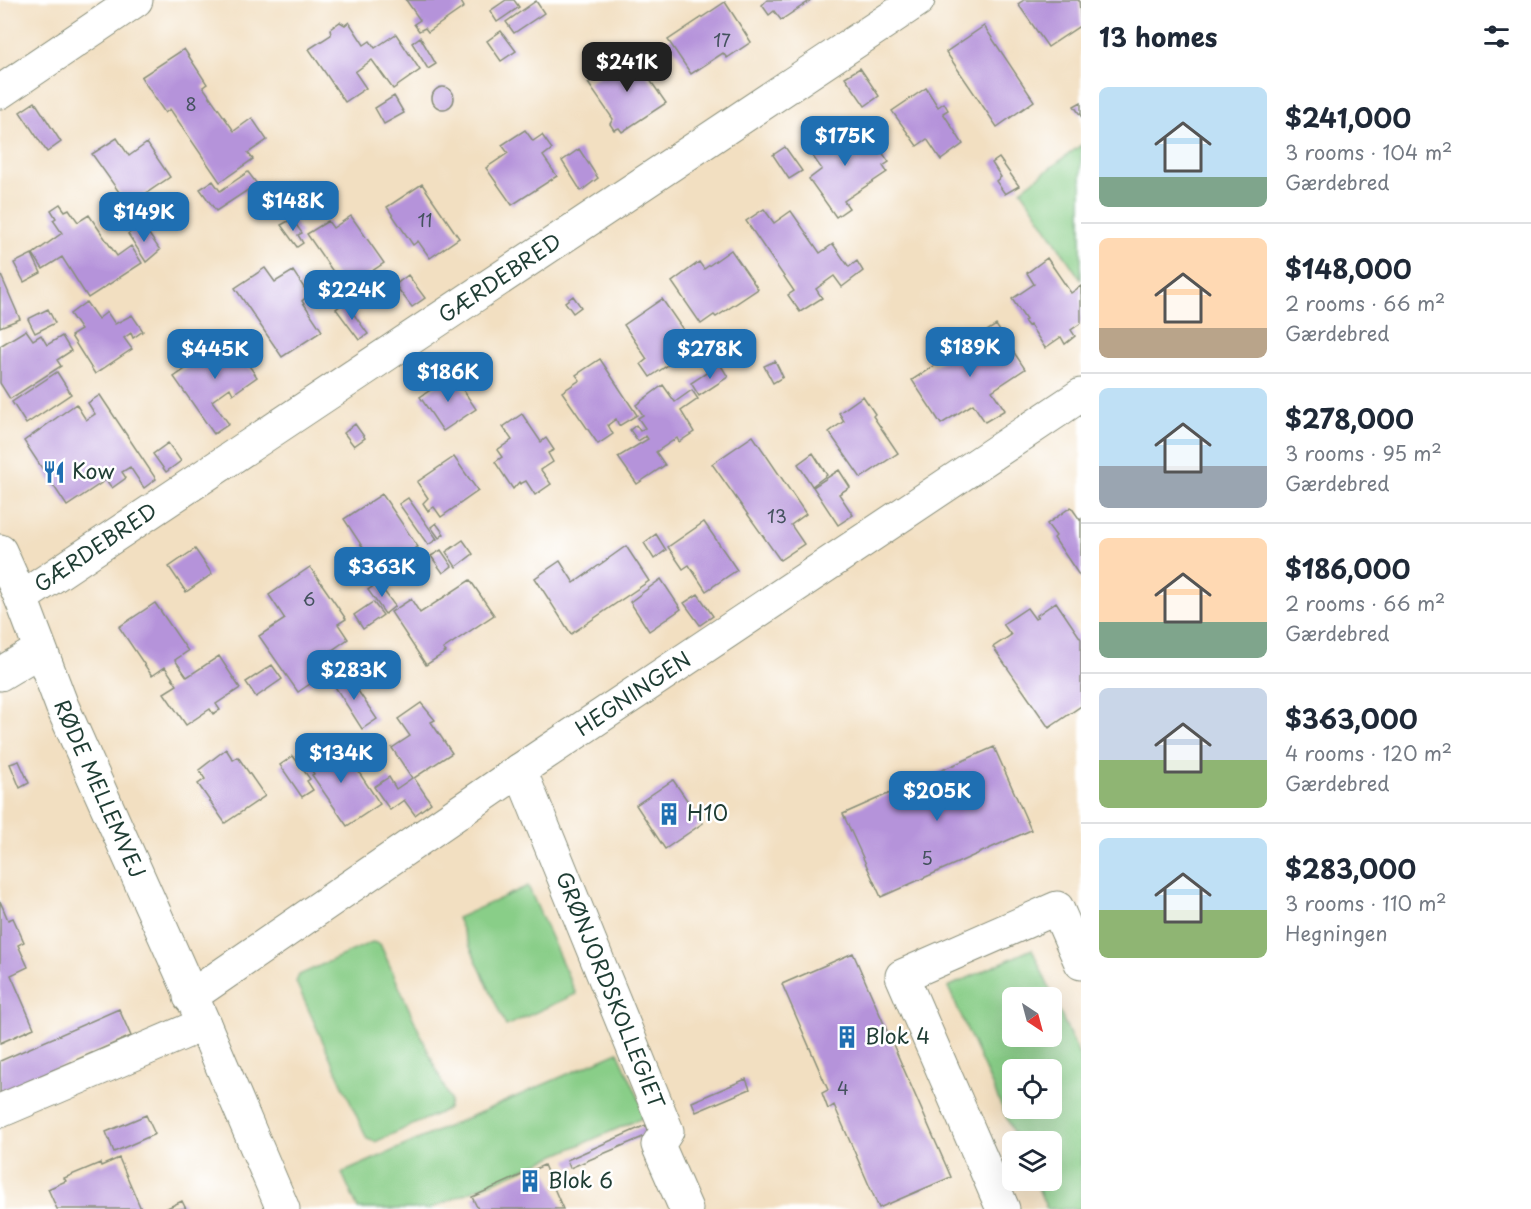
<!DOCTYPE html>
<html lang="en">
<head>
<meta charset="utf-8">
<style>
	:root { --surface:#fff; --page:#f2f2f3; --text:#1f2937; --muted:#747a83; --line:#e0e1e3; --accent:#1f6fb2 }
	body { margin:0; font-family:"Playpen Sans",sans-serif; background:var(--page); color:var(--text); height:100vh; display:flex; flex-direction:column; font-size:22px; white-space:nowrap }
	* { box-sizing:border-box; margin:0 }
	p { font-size:20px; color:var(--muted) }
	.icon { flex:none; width:33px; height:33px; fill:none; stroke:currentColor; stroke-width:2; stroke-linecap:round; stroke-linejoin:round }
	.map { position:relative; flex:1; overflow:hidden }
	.panel { display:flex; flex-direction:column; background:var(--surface); width:450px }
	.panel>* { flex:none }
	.needle { width:39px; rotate:144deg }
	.controls { position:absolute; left:1002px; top:987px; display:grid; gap:12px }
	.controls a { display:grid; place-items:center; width:60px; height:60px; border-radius:9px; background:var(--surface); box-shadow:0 6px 24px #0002; font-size:30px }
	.price { position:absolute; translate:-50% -51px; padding:0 14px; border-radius:12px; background:var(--accent); color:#fff; font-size:20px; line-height:39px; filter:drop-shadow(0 2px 3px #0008) }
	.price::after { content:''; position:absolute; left:50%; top:36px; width:18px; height:14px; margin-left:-9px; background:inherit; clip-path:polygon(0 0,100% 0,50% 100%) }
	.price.on { background:#222; color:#fff }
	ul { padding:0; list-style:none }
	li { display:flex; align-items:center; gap:18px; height:150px; padding:0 18px }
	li+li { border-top:2px solid var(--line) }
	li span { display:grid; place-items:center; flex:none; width:168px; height:120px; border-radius:9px; color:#555 }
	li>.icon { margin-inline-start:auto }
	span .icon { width:72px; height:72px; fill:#fffc; stroke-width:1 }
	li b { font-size:26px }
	h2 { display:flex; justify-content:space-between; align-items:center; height:72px; padding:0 18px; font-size:26px }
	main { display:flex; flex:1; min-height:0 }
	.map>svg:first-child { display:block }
	.green { fill:#89ce88; stroke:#54865e; stroke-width:1.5; fill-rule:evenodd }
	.building { fill:#b593da }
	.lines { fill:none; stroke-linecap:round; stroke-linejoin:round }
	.minor-casing { stroke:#888e7a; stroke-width:35 }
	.tertiary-casing { stroke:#888e7a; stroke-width:35 }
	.minor { stroke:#fff; stroke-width:33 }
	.tertiary { stroke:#fff; stroke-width:33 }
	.labels { text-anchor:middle; stroke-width:5; stroke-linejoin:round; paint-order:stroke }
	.number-label { font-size:18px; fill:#44525e }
	.street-label { font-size:21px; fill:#1f3d34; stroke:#fff }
	.poi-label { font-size:21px; fill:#1f3d34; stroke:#fff; text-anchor:start }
</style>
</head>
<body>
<main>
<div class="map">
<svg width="1081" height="1209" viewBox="0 0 1081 1209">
	<rect width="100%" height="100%" fill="#fff"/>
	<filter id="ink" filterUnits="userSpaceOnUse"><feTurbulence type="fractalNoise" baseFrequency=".0167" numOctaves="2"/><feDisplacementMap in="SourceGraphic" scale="12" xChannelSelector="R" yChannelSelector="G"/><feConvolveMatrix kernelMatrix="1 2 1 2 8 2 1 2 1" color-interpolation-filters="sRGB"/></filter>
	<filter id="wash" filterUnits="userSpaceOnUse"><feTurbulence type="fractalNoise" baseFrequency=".008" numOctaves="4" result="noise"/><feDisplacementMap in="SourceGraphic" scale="24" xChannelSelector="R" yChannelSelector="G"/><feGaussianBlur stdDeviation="1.35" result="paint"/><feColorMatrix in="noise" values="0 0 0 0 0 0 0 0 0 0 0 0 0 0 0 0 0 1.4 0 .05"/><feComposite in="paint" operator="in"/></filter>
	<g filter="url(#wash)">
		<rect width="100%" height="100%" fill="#f2dfc1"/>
		<path class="green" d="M1081,145V280L1021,190Z
			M528,886L576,994L506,1026L457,918Z
			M372,942L380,944L450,1100L448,1109L375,1142L367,1139L296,982L299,975Z
			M1032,949L1081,1060V1209H1047L1035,1181L1052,1180V1142L1017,1141L948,987ZM1012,998H1052V1036H1012ZM1012,1070H1052V1108H1012Z
			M618,1052L647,1116L430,1209H358L342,1173Z"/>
		<g id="blocks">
			<path class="building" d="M406,0H460L464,7L428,32L425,28L419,31L414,24L420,20Z
				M506,0H514L519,7L497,22L490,11Z
				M767,0H811L781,20L774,11L769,15L762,5Z
				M1024,0H1079L1081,25L1048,47L1018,4Z
				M536,1L544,13L514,33L506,22Z
				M725,2L751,42L727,58L723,53L691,74L668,40Z
				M340,22L345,25L349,22L364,45L370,41L375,48L396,34L420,70L393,89L372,60L355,72L366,88L345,102L309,49L331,35L330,29Z
				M984,26L1034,101L997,127L946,52Z
				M501,31L516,51L501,61L487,41Z
				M420,37L436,64L428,69L412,43Z
				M184,49L207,84L203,87L234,131L252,118L267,140L248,153L253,159L220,182L170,109L165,113L141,77Z
				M632,54L666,103L622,132L619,128L614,130L610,124L613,119L588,83Z
				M860,68L879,96L865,106L845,77Z
				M432 98a11 11 0 1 1 22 0a11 11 0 1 1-22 0Z
				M926,88L938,107L944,103L948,110L943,113L963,144L941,160L927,139L917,146L892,111Z
				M394,96L404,113L384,124L375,108Z
				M35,102L61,142L47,152L20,112Z
				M1081,102V116L1074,106Z
				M840,124L851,139L860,133L869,146L875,142L889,162L883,166L887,172L844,201L849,208L836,217L809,179L822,169L811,154L821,147L816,140L819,135Z
				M525,130L533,141L542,135L552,149L543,156L557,176L512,205L486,168L508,153L502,145Z
				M117,138L129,156L147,143L170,177L129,205L140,221L126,231L111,209L124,199L92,154Z
				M785,147L802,171L789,179L773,155Z
				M579,149L598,178L581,191L562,161Z
				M999,158L1019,186L1005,194L996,181L1001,177L992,163Z
				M248,172L257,184L216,211L200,189L213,181L220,191Z
				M422,184L459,238L430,258L418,241L413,245L387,207Z
				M60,204L65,211L69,209L78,222L89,215L117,256L131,246L142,263L88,298L62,257L43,269L33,254L62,233L53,220L56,218L51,210Z
				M764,209L774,223L791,211L820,253L833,244L849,267L857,261L863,271L842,287L834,276L816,289L822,298L800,312L788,295L794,291L746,221Z
				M351,216L384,263L345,289L307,234L328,221L333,228Z
				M292,219L302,233L298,235L303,243L297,247L281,225Z
				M142,224L160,250L146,262L128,234Z
				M731,250L758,289L716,317L714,315L701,324L672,282L699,262L704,269Z
				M32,254L41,273L24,282L14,263Z
				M1047,258L1071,293L1081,286V323L1071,330L1075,336L1065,344L1061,337L1045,348L1030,325L1028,326L1024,321L1026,320L1012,299L1034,284L1027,273Z
				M265,268L275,282L293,271L309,295L302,301L322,331L282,357L235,288Z
				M0,273L20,319L0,327Z
				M408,275L425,298L412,307L395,285Z
				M573,296L581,307L573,313L565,302Z
				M662,299L695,347L650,377L641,364L647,359L624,325Z
				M86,302L98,319L107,312L115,324L132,315L143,331L133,338L131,333L124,338L132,349L95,374L71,336L81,330L70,314Z
				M345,302L368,334L359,340L336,309Z
				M48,309L55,323L35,333L28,319Z
				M996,325L1025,369L992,391L1005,410L985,422L973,404L941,424L912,380Z
				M26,330L33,340L41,335L47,345L62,336L71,351L57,360L61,366L10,399L0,383V346Z
				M229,337L257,377L233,394L230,388L212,401L229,424L214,434L174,377L188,367L187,365Z
				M600,359L637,415L619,426L616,419L608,425L613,434L598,444L562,392L580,380L576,375Z
				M775,361L783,377L773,383L764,366Z
				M720,364L728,377L699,396L691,383Z
				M57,372L71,394L26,424L12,402Z
				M453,375L476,409L443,431L420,397Z
				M663,385L675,402L692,390L698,399L681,411L694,432L679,442L677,438L656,452L665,465L637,484L618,457L648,439L646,436L638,441L630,430L636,425L640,431L645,428L638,418L643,415L636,405Z
				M100,395L156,479L144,488L130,467L122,472L126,478L112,488L106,480L67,506L24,441L76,404L86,420L95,414L88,403Z
				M863,396L875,414L873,416L898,453L861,478L829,432L844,421L839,413Z
				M522,414L541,442L546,438L554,450L548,453L553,462L541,470L551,484L535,495L526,481L520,484L519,482L513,489L495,462L502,457L497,450L512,440L503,427Z
				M355,424L365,438L354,446L344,433Z
				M753,436L806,514L791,525L804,544L780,560L712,464Z
				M168,443L181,461L166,472L153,454Z
				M813,453L827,475L812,486L798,464Z
				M454,457L478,491L441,517L434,507L428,511L423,503L428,498L417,482Z
				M839,470L850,487L839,494L853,515L838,525L813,487Z
				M382,494L418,547L411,551L422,566L404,579L393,563L379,572L344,519Z
				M408,498L437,539L428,545L399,504Z
				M1071,507L1080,520L1081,519V578L1054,538L1056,536L1047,524Z
				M704,522L737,570L706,591L689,565L683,569L668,547Z
				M436,523L444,534L439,538L431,527Z
				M656,534L666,550L654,559L644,543Z
				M463,540L473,554L456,567L446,552Z
				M626,546L649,581L571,634L535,578L560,561L574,583Z
				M195,549L212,574L186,592L169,567Z
				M441,550L452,566L443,573L431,556Z
				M310,567L346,619L338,624L348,639L311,665L319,678L298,692L259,636L285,619L269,595Z
				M661,579L681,609L649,631L630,602Z
				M470,580L494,615L443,649L446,652L426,665L391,612L411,599L420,613Z
				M378,583L395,606L385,614L368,590Z
				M698,594L713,616L700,625L684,603Z
				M373,602L383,615L363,629L354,615Z
				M1056,602L1081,639V706L1049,728L993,647L1011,635L1003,624L1027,608L1035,619L1038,617L1036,616Z
				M155,603L188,651L175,660L187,677L219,656L240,688L216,704L220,710L213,714L210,709L186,725L164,693L177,685L165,667L152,676L119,627Z
				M272,665L282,679L256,697L246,682Z
				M346,673L377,719L362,729L332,682Z
				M421,703L435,720L431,722L452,753L414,778L431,803L415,815L404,800L390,810L374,787L389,777L396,789L412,778L392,748L410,736L398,719Z
				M319,742L332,763L346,753L380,804L347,826L312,775L314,774L301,754Z
				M994,747L1031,830L881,897L843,814Z
				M226,749L233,760L238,757L265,796L225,823L198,784L205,779L199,770Z
				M293,756L310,779L307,781L313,790L302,797L280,765Z
				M19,761L29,783L20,788L10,764Z
				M673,780L703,823L665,849L636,805Z
				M0,901L8,920L13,918L24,942L18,945L28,967L11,975L34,1028L0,1043Z
				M853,953L951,1177L879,1208L834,1105L828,1109L822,1093L828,1090L782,984Z
				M119,1009L131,1036L0,1093V1061Z
				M746,1079L750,1089L696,1112L692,1102Z
				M146,1115L155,1134L114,1152L106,1132Z
				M646,1125L650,1134L570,1168L567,1160Z
				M119,1158L141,1209H57L48,1189L66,1181L64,1178L100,1163L101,1166Z
				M544,1165L563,1209H478L472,1197Z
				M182,1201L186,1209H165Z"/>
		</g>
	</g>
	<g filter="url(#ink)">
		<use href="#blocks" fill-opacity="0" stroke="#888e7a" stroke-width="1.5"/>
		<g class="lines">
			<g class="minor-casing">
				<g id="minor">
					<path d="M0,92L136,0"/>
					<path id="s1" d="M21,598L918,0"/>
					<path d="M0,674L40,650"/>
					<path id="s2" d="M520,770L667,1131L658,1145L686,1209"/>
					<path id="s3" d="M190,997L520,770L1081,395"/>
					<path d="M0,1111L204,1024"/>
					<path d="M1003,1209L902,976L1057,908L1081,963"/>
				</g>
			</g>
			<g class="tertiary-casing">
				<g id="tertiary">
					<path id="s4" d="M0,551L21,598L62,706L204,1024L283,1209"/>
				</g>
			</g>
			<use href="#minor" class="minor"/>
			<use href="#tertiary" class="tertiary"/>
		</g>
	</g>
	<defs>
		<g id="restaurant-bare" transform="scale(1.8)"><path d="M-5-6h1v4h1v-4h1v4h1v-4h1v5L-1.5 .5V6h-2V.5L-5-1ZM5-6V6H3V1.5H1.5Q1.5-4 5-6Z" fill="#1f6fb2" stroke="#fff" stroke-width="2.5" paint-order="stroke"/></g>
		<g id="building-bare" transform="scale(1.8)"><path d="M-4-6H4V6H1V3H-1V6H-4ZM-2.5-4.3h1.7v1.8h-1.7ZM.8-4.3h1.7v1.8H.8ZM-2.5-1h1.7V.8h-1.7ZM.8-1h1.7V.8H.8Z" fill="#1f6fb2" stroke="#fff" stroke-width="2.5" paint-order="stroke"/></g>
	</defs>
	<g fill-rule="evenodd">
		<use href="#restaurant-bare" x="54" y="472"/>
		<use href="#building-bare" x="669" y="814"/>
		<use href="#building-bare" x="847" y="1037"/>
		<use href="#building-bare" x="530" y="1181"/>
	</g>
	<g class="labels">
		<g class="number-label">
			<text x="722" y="47">17</text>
			<text x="191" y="111">8</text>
			<text x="425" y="227">11</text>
			<text x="777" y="523">13</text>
			<text x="309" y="606">6</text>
			<text x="927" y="865">5</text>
			<text x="843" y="1095">4</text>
		</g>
		<g class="street-label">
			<text dy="7" stroke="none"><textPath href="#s1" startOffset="576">GÆRDEBRED</textPath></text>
			<text dy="7" stroke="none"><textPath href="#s1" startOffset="90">GÆRDEBRED</textPath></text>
			<text dy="7" stroke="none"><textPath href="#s3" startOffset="537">HEGNINGEN</textPath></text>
			<text dy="7" stroke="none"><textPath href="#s4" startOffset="258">RØDE MELLEMVEJ</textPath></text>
			<text dy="7" stroke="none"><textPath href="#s2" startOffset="238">GRØNJORDSKOLLEGIET</textPath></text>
		</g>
		<g class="poi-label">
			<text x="72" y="479">Kow</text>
			<text x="687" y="821">H10</text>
			<text x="865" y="1044">Blok 4</text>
			<text x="548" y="1188">Blok 6</text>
		</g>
	</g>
</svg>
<div class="controls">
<a><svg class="needle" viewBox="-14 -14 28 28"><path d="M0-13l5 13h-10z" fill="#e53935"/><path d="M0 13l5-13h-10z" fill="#747a83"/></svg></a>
<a><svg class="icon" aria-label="locate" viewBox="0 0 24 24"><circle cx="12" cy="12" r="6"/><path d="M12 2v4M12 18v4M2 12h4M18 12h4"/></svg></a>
<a><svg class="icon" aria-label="layers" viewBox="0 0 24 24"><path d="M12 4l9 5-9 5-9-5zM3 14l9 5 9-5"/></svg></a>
</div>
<b class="price on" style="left:627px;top:93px">$241K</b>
<b class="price" style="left:845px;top:167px">$175K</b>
<b class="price" style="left:293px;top:232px">$148K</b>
<b class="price" style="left:144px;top:243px">$149K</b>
<b class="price" style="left:352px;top:321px">$224K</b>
<b class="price" style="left:970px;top:378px">$189K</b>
<b class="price" style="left:215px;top:380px">$445K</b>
<b class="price" style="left:710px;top:380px">$278K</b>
<b class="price" style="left:448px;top:403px">$186K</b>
<b class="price" style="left:382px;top:598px">$363K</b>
<b class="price" style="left:354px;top:701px">$283K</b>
<b class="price" style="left:341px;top:784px">$134K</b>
<b class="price" style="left:937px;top:822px">$205K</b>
</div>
<section class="panel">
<h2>13 homes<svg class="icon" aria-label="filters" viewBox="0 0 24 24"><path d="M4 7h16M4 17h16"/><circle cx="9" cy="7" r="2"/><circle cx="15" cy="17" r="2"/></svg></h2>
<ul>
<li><span style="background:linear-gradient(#bfe0f5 75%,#7fa58c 0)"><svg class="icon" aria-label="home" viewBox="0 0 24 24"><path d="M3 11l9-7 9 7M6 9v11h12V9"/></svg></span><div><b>$241,000</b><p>3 rooms · 104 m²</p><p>Gærdebred</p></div></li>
<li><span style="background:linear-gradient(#ffd9b3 75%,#b9a48a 0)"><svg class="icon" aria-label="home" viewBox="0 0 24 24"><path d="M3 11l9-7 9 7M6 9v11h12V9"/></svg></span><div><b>$148,000</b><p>2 rooms · 66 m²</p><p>Gærdebred</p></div></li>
<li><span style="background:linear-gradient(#bfe0f5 65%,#9aa5b1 0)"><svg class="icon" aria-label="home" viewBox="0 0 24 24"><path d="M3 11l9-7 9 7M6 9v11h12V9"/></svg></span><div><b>$278,000</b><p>3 rooms · 95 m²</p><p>Gærdebred</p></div></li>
<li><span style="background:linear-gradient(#ffd9b3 70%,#7fa58c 0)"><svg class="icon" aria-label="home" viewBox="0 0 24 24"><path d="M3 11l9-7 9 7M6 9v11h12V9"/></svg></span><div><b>$186,000</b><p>2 rooms · 66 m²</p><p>Gærdebred</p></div></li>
<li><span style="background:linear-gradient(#c9d6e8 60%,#8fb573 0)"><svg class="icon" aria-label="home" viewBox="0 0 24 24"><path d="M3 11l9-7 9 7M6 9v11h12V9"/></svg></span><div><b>$363,000</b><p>4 rooms · 120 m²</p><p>Gærdebred</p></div></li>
<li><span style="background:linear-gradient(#bfe0f5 60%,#8fb573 0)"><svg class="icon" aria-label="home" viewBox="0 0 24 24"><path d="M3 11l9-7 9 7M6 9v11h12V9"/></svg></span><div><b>$283,000</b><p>3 rooms · 110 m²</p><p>Hegningen</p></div></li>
</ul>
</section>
</main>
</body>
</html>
